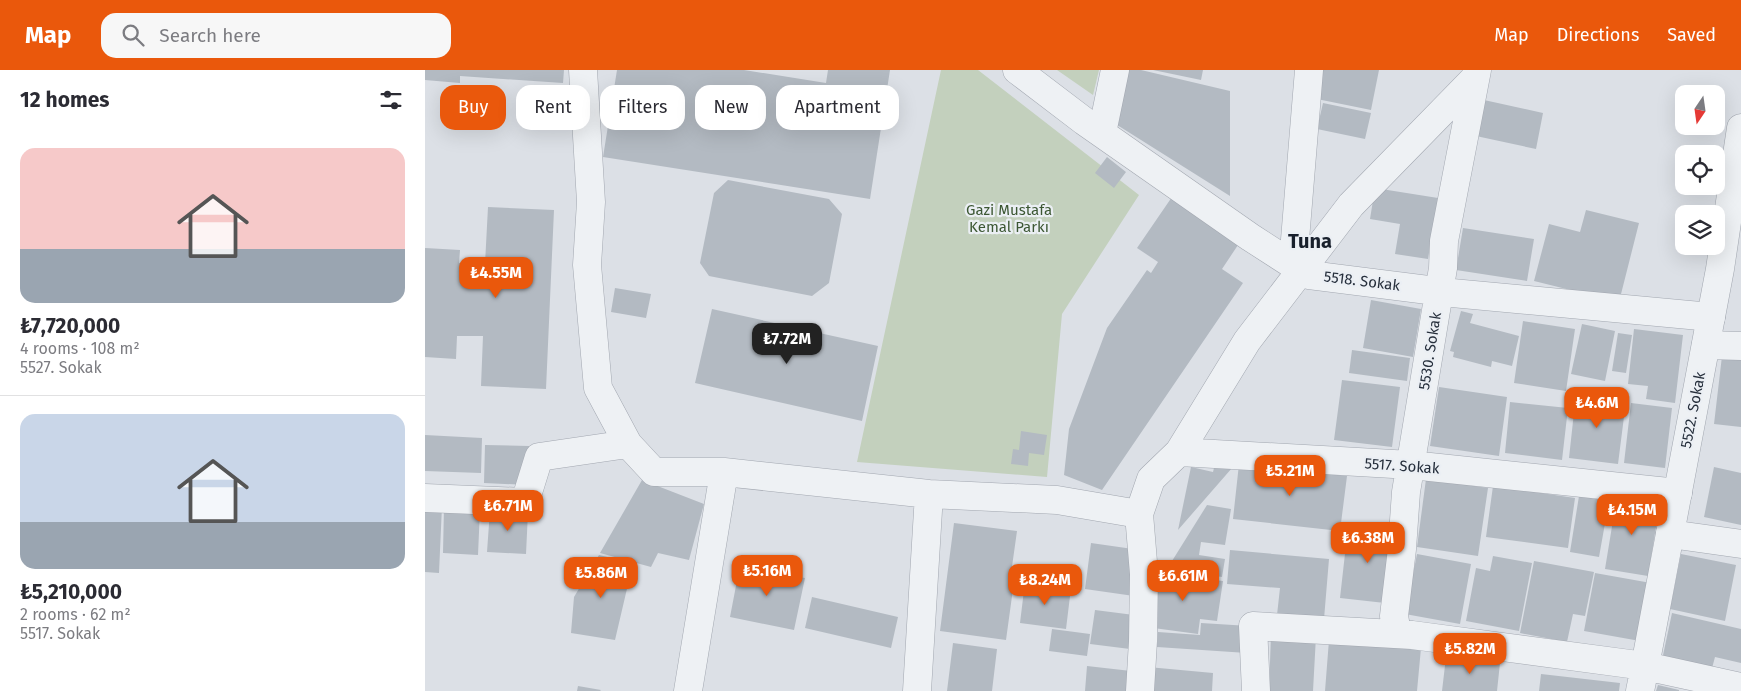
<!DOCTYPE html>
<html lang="en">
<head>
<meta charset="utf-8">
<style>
	:root { --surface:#fff; --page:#f7f7f7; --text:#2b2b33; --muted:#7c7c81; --line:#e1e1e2; --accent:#ea580c }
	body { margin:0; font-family:"Fira Sans",sans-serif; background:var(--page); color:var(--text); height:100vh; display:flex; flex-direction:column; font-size:19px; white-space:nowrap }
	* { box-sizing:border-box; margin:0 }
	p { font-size:16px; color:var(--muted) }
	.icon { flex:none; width:28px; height:28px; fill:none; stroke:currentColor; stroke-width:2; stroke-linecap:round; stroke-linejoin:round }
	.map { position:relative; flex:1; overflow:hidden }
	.panel { display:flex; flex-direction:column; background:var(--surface); width:425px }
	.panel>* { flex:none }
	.top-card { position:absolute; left:15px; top:15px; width:475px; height:45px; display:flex; gap:10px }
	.needle { width:32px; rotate:193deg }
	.controls { position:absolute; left:1250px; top:15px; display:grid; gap:10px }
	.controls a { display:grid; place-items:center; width:50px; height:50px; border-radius:10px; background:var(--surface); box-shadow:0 5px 20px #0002; font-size:25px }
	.price { position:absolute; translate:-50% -42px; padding:0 11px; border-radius:10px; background:var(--accent); color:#fff; font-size:16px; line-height:32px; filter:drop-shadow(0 1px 2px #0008) }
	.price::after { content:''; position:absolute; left:50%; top:30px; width:15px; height:11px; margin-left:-8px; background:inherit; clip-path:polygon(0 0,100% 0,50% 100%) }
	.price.selected { background:#222; color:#fff }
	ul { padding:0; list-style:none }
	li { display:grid; align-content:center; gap:10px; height:265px; padding:0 20px }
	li+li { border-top:1px solid var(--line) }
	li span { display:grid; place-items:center; height:155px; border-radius:15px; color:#555 }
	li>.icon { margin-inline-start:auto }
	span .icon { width:90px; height:90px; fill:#fffc; stroke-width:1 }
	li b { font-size:21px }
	h2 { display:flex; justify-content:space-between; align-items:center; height:60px; padding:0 20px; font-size:21px }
	.chip { padding:0 18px; border-radius:15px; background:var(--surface); box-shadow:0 5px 20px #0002; font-size:18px; line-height:45px }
	.chip.selected { background:var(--accent); color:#fff }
	header { display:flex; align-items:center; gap:30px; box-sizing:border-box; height:70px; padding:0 25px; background:var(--accent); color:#fff }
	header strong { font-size:24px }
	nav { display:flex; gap:28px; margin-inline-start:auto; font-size:18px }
	.search { width:350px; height:45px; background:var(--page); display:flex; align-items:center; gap:12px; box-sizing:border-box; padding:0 18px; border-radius:15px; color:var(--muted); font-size:19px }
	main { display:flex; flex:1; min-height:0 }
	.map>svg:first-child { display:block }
	.green { fill:#c3d0bd }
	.building { fill:#b3bac2 }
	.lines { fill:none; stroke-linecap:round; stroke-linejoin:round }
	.minor-casing { stroke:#a2a7b0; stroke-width:29 }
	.tertiary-casing { stroke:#a2a7b0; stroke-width:29 }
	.minor { stroke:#eef1f4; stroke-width:28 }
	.tertiary { stroke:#eef1f4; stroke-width:28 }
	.labels { text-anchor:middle; stroke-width:4.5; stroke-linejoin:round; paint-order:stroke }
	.park-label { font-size:15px; fill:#3c5733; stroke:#ebeff4 }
	.street-label { font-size:15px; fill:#262f3c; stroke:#ebeff4 }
	.district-label { font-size:20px; font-weight:bold; fill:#18202c; stroke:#ebeff4 }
</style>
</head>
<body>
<header>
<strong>Map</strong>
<div class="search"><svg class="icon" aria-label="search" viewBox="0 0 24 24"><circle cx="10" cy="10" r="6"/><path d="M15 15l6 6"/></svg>Search here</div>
<nav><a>Map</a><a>Directions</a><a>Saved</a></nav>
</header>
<main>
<section class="panel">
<h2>12 homes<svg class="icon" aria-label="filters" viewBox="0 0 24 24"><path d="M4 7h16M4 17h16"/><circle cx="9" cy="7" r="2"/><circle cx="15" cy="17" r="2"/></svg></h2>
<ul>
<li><span style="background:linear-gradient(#f6c9c9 65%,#9aa5b1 0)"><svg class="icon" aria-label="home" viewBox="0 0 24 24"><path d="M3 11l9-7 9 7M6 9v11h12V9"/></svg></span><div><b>₺7,720,000</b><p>4 rooms · 108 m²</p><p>5527. Sokak</p></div></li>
<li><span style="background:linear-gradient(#c9d6e8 70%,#9aa5b1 0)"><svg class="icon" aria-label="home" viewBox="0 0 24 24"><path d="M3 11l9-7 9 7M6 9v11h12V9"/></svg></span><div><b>₺5,210,000</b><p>2 rooms · 62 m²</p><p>5517. Sokak</p></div></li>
</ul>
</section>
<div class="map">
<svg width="1316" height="621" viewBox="0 0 1316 621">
	<rect width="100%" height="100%" fill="#dce0e6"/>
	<path class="green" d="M516,0H553L714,125L637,244L622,407L432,392Z
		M632,0H674L668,25Z"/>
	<path class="building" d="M0,0H139L138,13L35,6V13L0,10Z
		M192,0H319L401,13L403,0H465L445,129L178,87Z
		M702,0H716L805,21V126L689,53Z
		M728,0H778L776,10Z
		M893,0H954L946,40L887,28Z
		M1059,30L1118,43L1111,79L1051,66Z
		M898,33L946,43L940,69L892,59Z
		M682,87L701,102L689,118L670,103Z
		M303,110L404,129L417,144L404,213L387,226L284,206L275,193L289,123Z
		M950,118L1013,128L1003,189L970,184L975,154L945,149Z
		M749,124L817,169L797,199L818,213L677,420L639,405L644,359L682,258L722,200L726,203L733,192L712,178Z
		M63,137L129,140L121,319L56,316L58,266H32L31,289L0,287V178L35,180L34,193L60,194Z
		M1161,140L1214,153L1194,232L1109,211L1124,154L1155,162Z
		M1038,158L1109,169L1102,211L1031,200Z
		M190,218L226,224L221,248L186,242Z
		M946,230L996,239L988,287L938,278Z
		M287,239L453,276L437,351L270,313Z
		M1036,241L1048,244L1045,253L1094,266L1087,296L1067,291L1066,297L1028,287L1029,282L1025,281Z
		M1098,251L1150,259L1141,321L1089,313Z
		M1157,254L1190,261L1180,311L1146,304Z
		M1209,259L1258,265L1250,333L1221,329L1223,316L1203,314Z
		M1193,263L1207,265L1201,303L1187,301Z
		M927,280L985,288L982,311L924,303Z
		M1297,286L1316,288V357L1289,354Z
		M917,310L975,317L967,377L909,370Z
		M1014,317L1082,327L1074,386L1005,376Z
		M1151,324L1201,331L1193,394L1144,388Z
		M1085,332L1143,338L1137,390L1080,383Z
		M1206,333L1247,338L1240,398L1199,393Z
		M596,361L622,365L619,385L604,383L603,396L586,394L588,379L594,380Z
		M0,365L57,368L56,403L0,401Z
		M60,375L104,376L103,415L59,413Z
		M790,394L807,398L753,460L766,397L788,402Z
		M814,394L922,406L915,461L808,449Z
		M1289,397L1316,403V455L1279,447Z
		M1001,409L1063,418L1053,486L992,477Z
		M217,410L279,434L264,490L233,483L226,497L175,483Z
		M1068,416L1150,428L1143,478L1061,467Z
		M1154,426L1184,431L1174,487L1145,482Z
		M1192,426L1235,433L1223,506L1180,499Z
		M0,435L17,436L14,503L0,502Z
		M782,435L806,439L800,475L776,472L774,485L800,489L797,507L742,499Z
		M19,437L55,439L53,485L18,483Z
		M65,440L103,442L101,484L62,482Z
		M939,452L969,456L960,533L915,528L922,466L937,468Z
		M529,453L592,461L584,518L588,519L581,570L515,561Z
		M666,473L715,480L709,526L660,519Z
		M805,480L904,489L899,549L852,545L855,518L802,514Z
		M992,484L1046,494L1035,554L980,544Z
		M1256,484L1311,495L1300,551L1245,539Z
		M174,485L208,493L190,570L146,563L149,527Z
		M1068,486L1107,493L1094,561L1041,551L1051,498L1065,501Z
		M1109,491L1169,502L1160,546L1148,544L1142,572L1095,563Z
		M315,495L380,508L369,560L305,547Z
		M729,502L798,511L792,551L775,549L773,564L721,557Z
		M1170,503L1226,513L1215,571L1159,561Z
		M600,512L646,518L641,559L595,553Z
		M387,527L473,547L466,578L380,558Z
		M670,540L709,545L705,579L665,574Z
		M1247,543L1316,559V593L1290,587L1286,602L1237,590Z
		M776,553L824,556L822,583L732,577L733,562L775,565Z
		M627,559L665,564L662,586L624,581Z
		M846,564L891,566L888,621H844Z
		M904,570L996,578L992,621H900Z
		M528,573L572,579L567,621H522Z
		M1021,587L1075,593L1072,621H1017Z
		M662,596L706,601L704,621H660Z
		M723,597L788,603L787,621H720Z
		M1116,604L1195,613L1194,621H1114Z
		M1233,615L1254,620V621H1231Z
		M153,616L176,620L175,621H152Z"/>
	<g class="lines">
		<g class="minor-casing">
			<path id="minor" d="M158,0L166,132L162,195L173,318L203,374L229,402H299L504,424L632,430L714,444
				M592,0L659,51L825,167L884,205L1027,223L1286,247
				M677,63L690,0
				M868,194L884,0
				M1281,275L1316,276
				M754,382L822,271L926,135L1050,8
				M0,428L100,432L114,387L203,374
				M1245,464L1316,474
				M972,563L969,546L977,479L981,422L1018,198L1019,171L1052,0
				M263,621L299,402
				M492,621L504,424
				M715,621L718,571L719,504L714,444L726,409L754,382L986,395L1253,423
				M831,621L828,556L987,565L1220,596L1316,617
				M1215,621L1220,596"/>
		</g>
		<g class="tertiary-casing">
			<path id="tertiary" d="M1220,596L1295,199L1316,58"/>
		</g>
		<use href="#minor" class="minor"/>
		<use href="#tertiary" class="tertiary"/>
	</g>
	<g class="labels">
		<g class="park-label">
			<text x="584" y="145">Gazi Mustafa<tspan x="584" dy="17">Kemal Parkı</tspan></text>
		</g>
		<g class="street-label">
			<text transform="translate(937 211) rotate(7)" y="5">5518. Sokak</text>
			<text transform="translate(1005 281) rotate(-81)" y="5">5530. Sokak</text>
			<text transform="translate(1268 340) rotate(-79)" y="5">5522. Sokak</text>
			<text transform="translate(977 396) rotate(4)" y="5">5517. Sokak</text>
		</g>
		<g class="district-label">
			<text x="885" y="178">Tuna</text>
		</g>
	</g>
</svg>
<div class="controls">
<a><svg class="needle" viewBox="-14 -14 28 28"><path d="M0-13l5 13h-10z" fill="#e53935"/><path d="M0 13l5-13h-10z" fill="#7c7c81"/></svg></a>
<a><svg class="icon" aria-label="locate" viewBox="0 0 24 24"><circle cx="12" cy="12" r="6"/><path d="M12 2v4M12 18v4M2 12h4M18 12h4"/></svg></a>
<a><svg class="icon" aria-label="layers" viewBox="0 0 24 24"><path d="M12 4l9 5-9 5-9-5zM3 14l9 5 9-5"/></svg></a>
</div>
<b class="price" style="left:71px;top:229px">₺4.55M</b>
<b class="price selected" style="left:362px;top:295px">₺7.72M</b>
<b class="price" style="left:1172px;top:359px">₺4.6M</b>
<b class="price" style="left:865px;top:427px">₺5.21M</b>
<b class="price" style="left:83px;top:462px">₺6.71M</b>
<b class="price" style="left:1207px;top:466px">₺4.15M</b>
<b class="price" style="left:943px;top:494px">₺6.38M</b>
<b class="price" style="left:342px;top:527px">₺5.16M</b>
<b class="price" style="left:176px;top:529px">₺5.86M</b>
<b class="price" style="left:758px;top:532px">₺6.61M</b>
<b class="price" style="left:620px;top:536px">₺8.24M</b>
<b class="price" style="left:1045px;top:605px">₺5.82M</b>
<div class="top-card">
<a class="chip selected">Buy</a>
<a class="chip">Rent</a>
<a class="chip">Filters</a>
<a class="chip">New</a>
<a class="chip">Apartment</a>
</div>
</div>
</main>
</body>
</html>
